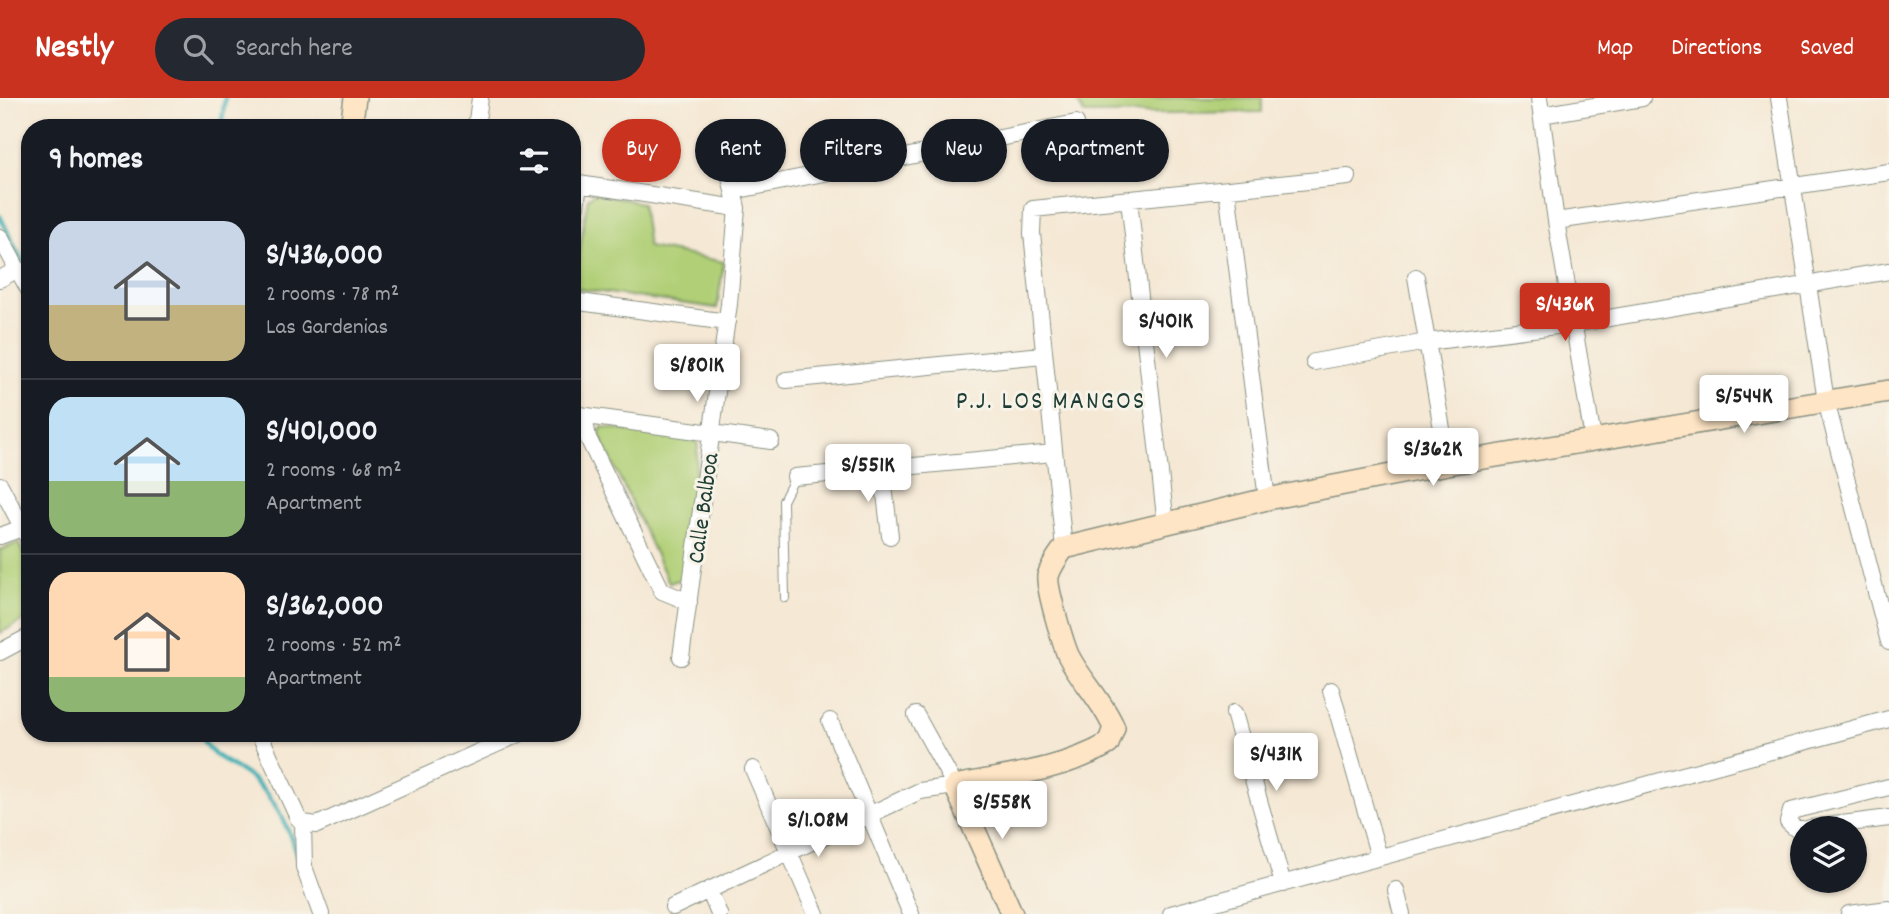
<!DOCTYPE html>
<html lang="en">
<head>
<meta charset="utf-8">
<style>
	:root { --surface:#171b24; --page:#242831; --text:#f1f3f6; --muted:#9ea1a6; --line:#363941; --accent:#c8321e }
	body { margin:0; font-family:Dekko,sans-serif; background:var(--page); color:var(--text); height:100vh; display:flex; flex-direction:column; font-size:26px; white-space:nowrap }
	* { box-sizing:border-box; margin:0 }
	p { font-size:23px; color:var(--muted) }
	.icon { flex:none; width:38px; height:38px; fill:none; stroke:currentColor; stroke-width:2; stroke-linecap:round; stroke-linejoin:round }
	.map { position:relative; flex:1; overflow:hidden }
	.sheet { position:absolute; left:21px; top:21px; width:560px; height:623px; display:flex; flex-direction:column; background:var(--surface); border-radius:28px; box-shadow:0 2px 5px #0004 }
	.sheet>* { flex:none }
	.guide { position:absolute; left:602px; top:21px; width:665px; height:63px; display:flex; gap:14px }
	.tools { position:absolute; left:1790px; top:718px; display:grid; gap:14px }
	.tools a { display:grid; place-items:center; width:77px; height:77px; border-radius:50%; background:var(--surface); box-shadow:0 2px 5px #0004; font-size:35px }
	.price { position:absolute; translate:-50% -60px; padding:0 16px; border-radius:7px; background:#fff; color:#222; font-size:23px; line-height:46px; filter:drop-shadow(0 2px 4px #0008) }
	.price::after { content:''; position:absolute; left:50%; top:42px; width:21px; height:16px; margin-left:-10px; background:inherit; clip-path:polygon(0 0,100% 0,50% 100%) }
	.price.on { background:var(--accent); color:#fff }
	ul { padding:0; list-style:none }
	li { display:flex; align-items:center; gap:21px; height:175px; padding:0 28px }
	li+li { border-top:2px solid var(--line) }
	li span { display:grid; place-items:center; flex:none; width:196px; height:140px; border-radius:21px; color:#555 }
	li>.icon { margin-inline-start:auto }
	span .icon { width:84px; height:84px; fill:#fffc; stroke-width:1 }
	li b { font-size:30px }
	h2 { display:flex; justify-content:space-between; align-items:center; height:84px; padding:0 28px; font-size:30px }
	.chip { padding:0 24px; border-radius:32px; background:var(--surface); box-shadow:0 2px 5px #0004; font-size:24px; line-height:63px }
	.chip.on { background:var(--accent); color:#fff }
	header { display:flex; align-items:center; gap:42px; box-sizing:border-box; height:98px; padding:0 35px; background:var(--accent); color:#fff }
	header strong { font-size:33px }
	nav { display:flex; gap:38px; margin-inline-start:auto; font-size:24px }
	.search { width:490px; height:63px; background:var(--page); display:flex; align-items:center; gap:18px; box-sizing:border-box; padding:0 24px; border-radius:38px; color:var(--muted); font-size:26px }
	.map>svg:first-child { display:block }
	.green { fill:#b0cf76; stroke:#688655; stroke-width:2 }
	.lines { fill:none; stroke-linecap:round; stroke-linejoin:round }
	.stream { stroke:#3fb0b6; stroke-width:4.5 }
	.lane-casing { stroke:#8a9284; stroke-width:10 }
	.street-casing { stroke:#8a9284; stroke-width:18 }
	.secondary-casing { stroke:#8a9284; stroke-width:24 }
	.lane { stroke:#fff; stroke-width:8 }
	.street { stroke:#fff; stroke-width:16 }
	.secondary { stroke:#fee5c5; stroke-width:21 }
	.labels { text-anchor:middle; stroke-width:6; stroke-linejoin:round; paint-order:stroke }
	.street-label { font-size:24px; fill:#1f3d34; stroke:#f7f3e8 }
	.neighbourhood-label { font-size:26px; letter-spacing:2px; fill:#1f3d34; stroke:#f7f3e8 }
</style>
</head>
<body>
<header>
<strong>Nestly</strong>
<div class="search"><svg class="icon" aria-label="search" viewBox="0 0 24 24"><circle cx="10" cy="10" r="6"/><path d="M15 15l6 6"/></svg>Search here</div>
<nav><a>Map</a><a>Directions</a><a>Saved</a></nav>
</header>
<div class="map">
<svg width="1889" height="816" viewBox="0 0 1889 816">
	<rect width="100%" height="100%" fill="#f7f3e8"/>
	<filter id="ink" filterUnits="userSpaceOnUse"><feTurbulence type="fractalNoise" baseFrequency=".0143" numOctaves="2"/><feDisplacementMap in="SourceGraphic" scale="14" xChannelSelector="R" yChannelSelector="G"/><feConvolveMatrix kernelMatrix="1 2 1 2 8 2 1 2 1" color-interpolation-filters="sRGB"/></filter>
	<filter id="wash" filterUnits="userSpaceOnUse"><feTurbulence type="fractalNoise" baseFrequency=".00686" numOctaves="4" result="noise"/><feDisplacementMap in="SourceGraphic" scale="28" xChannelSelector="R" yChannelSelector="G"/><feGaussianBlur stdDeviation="1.57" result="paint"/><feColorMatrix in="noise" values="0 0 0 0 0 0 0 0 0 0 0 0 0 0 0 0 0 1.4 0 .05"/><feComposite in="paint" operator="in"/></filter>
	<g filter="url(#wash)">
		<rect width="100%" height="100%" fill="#f5e8d4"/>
		<path class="green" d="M1075,0H1262V14L1084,16Z
			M595,95L642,105L648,149L724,164L717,210L579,191L574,188L588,100Z
			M602,329L695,343L698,347L686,480L669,485L599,336Z
			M18,445L30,467V519L0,535V452Z"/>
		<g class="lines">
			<path class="stream" d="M221,30L225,0
				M0,118L22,163
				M200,635C210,663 233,664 253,682C275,701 289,730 297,758"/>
		</g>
	</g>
	<g filter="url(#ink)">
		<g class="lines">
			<g class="lane-casing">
				<path id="lane" d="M785,500L783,403L795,379"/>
			</g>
			<g class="street-casing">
				<path id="street" d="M1539,0L1556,123L1593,341
					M1779,0L1826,303L1889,544
					M1541,17L1642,0
					M476,30L480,0
					M572,85L737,110
					M1227,92L1267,401
					M733,93L1076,25
					M1129,102L1166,427
					M1556,123L1889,74
					M572,137L579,86
					M0,139L30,194
					M1416,179L1448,366
					M0,181L18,171
					M572,203L727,224
					M1314,264L1427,244L1573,226L1889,173
					M786,282L1043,257
					M572,316L771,343
					M584,318L588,340L662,493L689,504
					M882,371L890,438
					M795,379L1054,355
					M0,387L30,444
					M0,438L22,430
					M1064,450L1032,135L1033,111L1348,79
					M0,554L30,538
					M681,559L729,206L737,110L724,53
					M1331,592L1379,759
					M1234,615L1283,786
					M830,623L911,816
					M259,635L298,720L303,725L317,727L521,635
					M753,671L816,816
					M303,725L304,769L321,816
					M1810,730L1889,720
					M1802,731H1796L1788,724L1791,713L1889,689
					M709,792L719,816
					M1396,792L1402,816
					M673,809L920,693L955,688L916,617
					M1171,816L1889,621
					M1849,816L1889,811"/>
			</g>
			<g class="secondary-casing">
				<path id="secondary" d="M351,30L355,0
					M1012,816L955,688C1006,678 1063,672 1108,646L1114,630C1103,603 1081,583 1068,557C1063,545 1046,489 1048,478C1051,468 1058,458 1064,450L1267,401L1448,366L1889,293"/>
			</g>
			<use href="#lane" class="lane"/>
			<use href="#street" class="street"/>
			<use href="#secondary" class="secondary"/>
		</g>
	</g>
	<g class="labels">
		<g class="street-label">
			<text transform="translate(702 410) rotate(-82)" y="8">Calle Balboa</text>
		</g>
		<g class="neighbourhood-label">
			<text x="1051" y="310">P.J. LOS MANGOS</text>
		</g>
	</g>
</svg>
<div class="tools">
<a><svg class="icon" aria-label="layers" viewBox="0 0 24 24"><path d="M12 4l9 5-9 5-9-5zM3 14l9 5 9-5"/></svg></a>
</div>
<b class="price on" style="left:1565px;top:245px">S/436K</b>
<b class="price" style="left:1166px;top:262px">S/401K</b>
<b class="price" style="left:697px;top:306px">S/801K</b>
<b class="price" style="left:1744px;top:337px">S/544K</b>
<b class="price" style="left:1433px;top:390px">S/362K</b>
<b class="price" style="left:868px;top:406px">S/551K</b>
<b class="price" style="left:1276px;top:695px">S/431K</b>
<b class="price" style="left:1002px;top:743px">S/558K</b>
<b class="price" style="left:818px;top:761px">S/1.08M</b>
<div class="guide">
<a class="chip on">Buy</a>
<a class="chip">Rent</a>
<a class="chip">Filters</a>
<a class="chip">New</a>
<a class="chip">Apartment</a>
</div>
<section class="sheet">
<h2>9 homes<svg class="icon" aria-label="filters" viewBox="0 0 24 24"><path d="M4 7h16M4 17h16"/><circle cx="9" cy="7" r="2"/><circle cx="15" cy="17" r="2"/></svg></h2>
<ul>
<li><span style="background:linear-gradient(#c9d6e8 60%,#c2b280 0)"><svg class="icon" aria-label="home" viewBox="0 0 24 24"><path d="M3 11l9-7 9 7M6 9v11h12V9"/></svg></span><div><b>S/436,000</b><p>2 rooms · 78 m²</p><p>Las Gardenias</p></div></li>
<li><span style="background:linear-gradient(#bfe0f5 60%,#8fb573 0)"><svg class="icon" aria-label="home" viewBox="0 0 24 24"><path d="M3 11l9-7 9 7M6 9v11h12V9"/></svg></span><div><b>S/401,000</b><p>2 rooms · 68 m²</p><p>Apartment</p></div></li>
<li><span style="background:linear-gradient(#ffd9b3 75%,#8fb573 0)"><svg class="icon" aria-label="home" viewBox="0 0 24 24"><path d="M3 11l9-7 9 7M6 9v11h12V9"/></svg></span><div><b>S/362,000</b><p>2 rooms · 52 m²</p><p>Apartment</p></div></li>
</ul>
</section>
</div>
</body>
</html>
